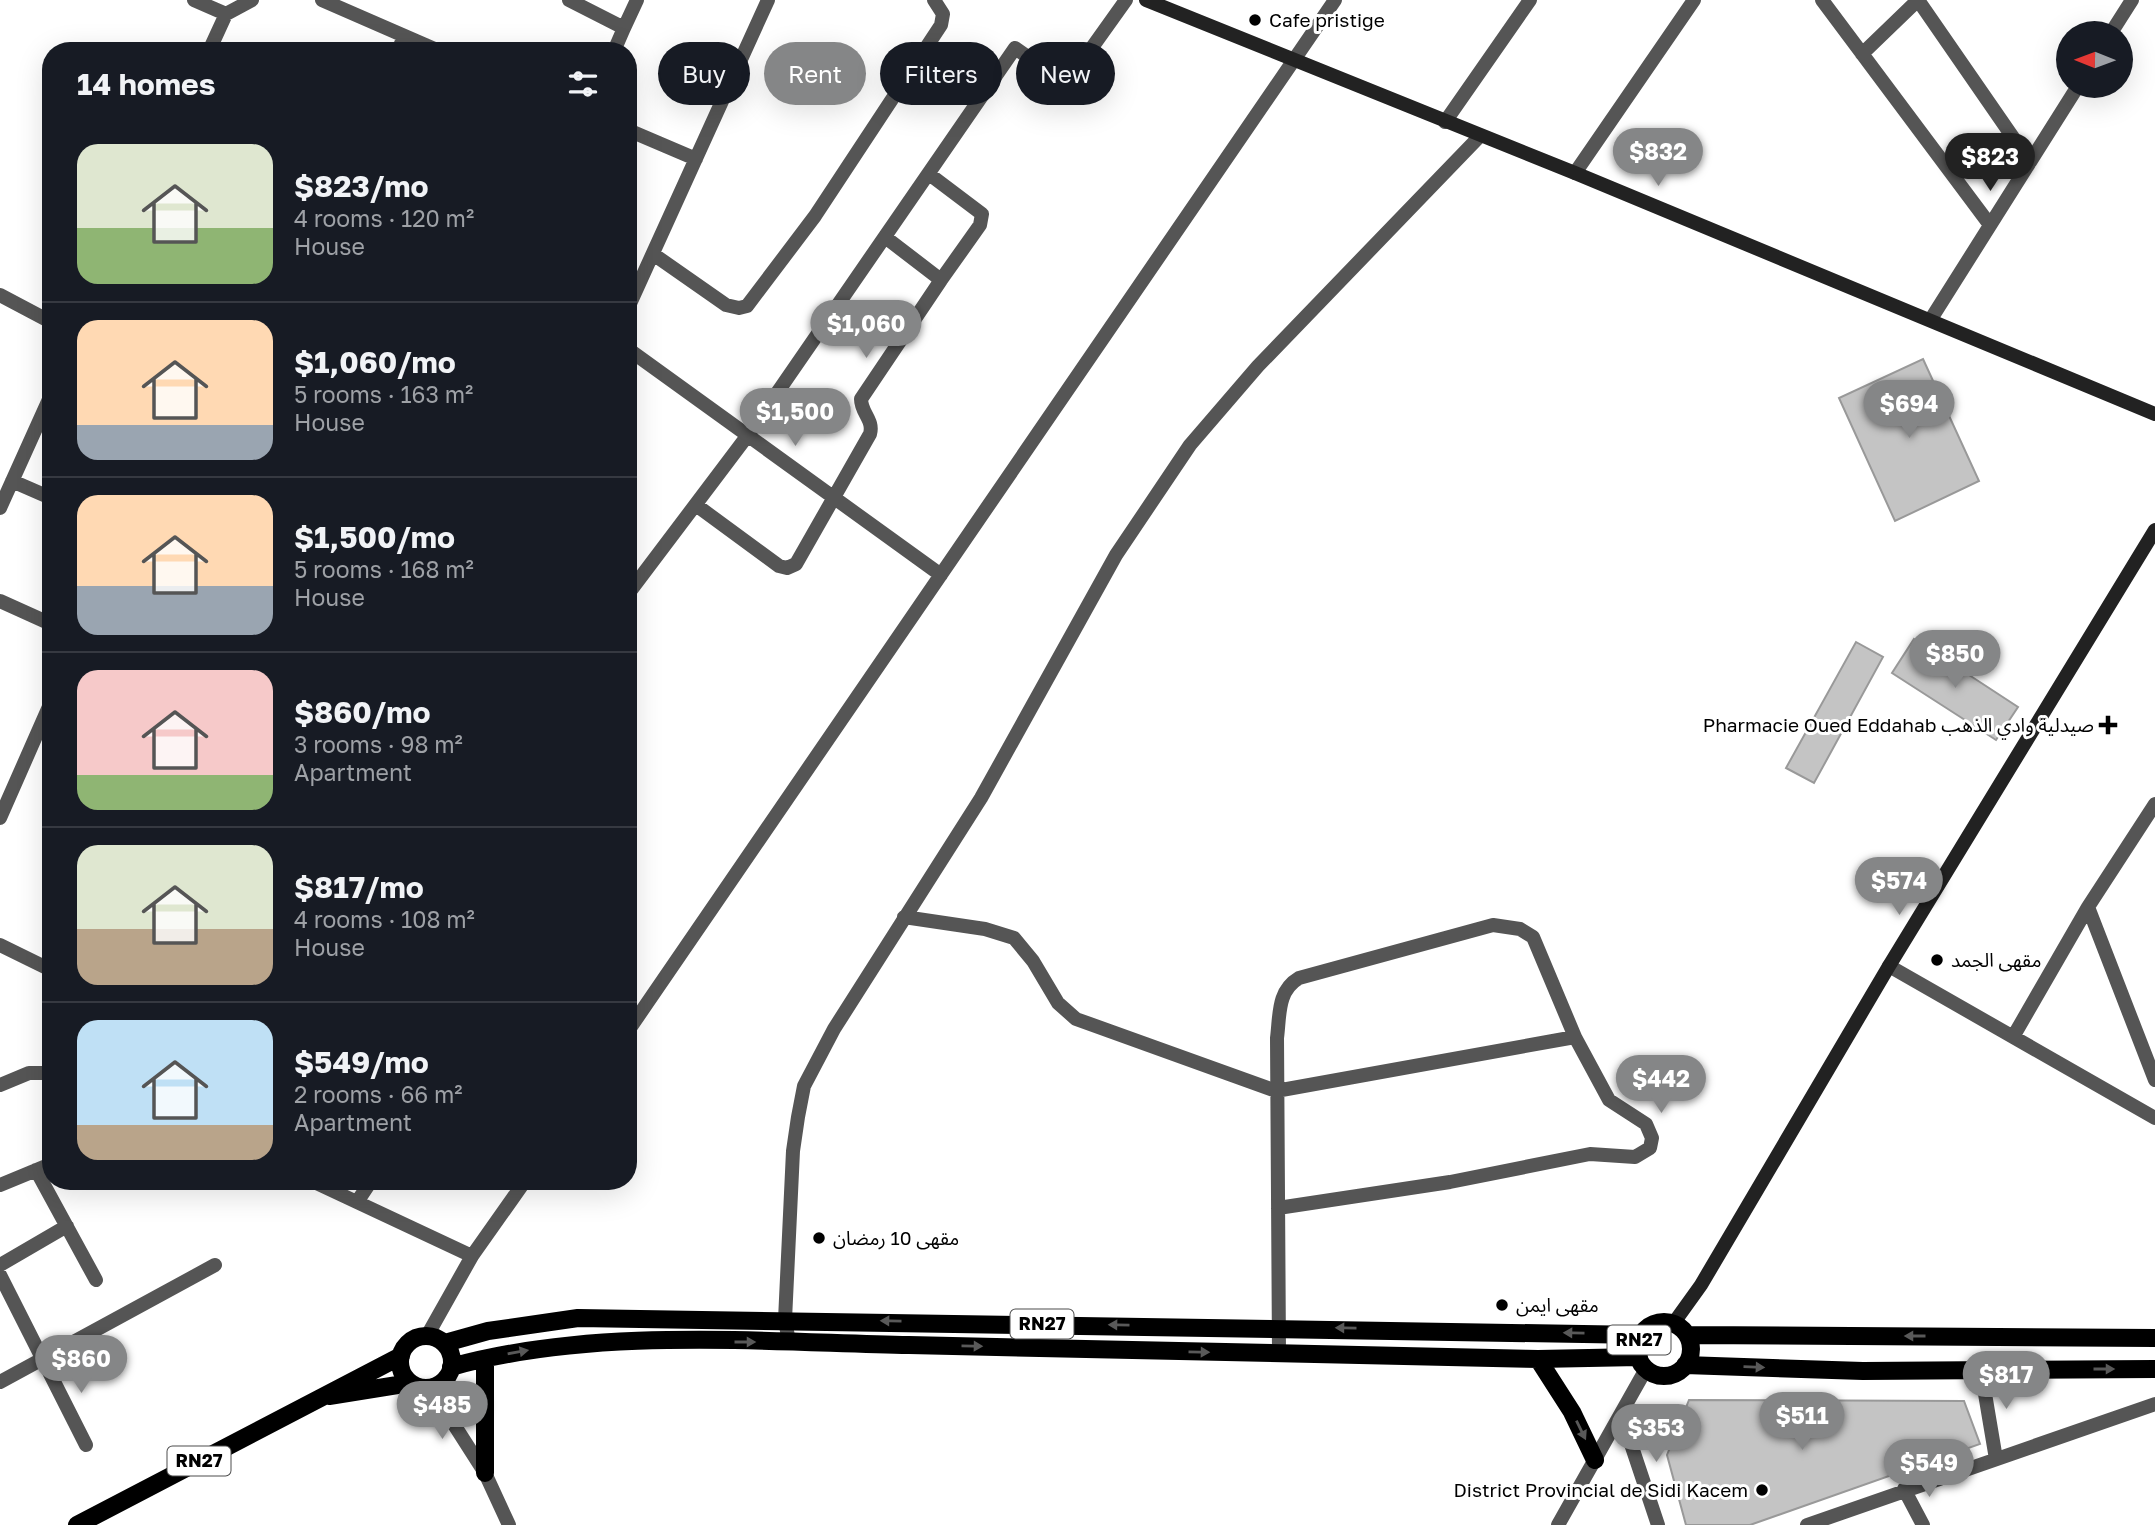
<!DOCTYPE html>
<html lang="en">
<head>
<meta charset="utf-8">
<style>
	:root { --surface:#171b24; --page:#242831; --text:#f1f3f6; --muted:#9ea1a6; --line:#363941; --accent:#858687 }
	body { margin:0; font-family:"Golos Text","Noto Sans Arabic",sans-serif; background:var(--page); color:var(--text); height:100vh; display:flex; flex-direction:column; font-size:26px; white-space:nowrap }
	* { box-sizing:border-box; margin:0 }
	p { font-size:23px; color:var(--muted) }
	.icon { flex:none; width:38px; height:38px; fill:none; stroke:currentColor; stroke-width:2; stroke-linecap:round; stroke-linejoin:round }
	.map { position:relative; flex:1; overflow:hidden }
	.details { position:absolute; left:42px; top:42px; width:595px; height:1148px; display:flex; flex-direction:column; background:var(--surface); border-radius:28px; box-shadow:0 7px 28px #0002 }
	.details>* { flex:none }
	.top-card { position:absolute; left:658px; top:42px; width:665px; height:63px; display:flex; gap:14px }
	.needle { width:46px; rotate:271deg }
	.buttons { position:absolute; left:2056px; top:21px; display:grid; gap:14px }
	.buttons a { display:grid; place-items:center; width:77px; height:77px; border-radius:50%; background:var(--surface); box-shadow:0 7px 28px #0002; font-size:35px }
	.price { position:absolute; translate:-50% -60px; padding:0 16px; border-radius:24px; background:var(--accent); color:#fff; font-size:23px; line-height:46px; filter:drop-shadow(0 2px 4px #0008) }
	.price::after { content:''; position:absolute; left:50%; top:42px; width:21px; height:16px; margin-left:-10px; background:inherit; clip-path:polygon(0 0,100% 0,50% 100%) }
	.price.active { background:#222; color:#fff }
	ul { padding:0; list-style:none }
	li { display:flex; align-items:center; gap:21px; height:175px; padding:0 35px }
	li+li { border-top:2px solid var(--line) }
	li span { display:grid; place-items:center; flex:none; width:196px; height:140px; border-radius:21px; color:#555 }
	li>.icon { margin-inline-start:auto }
	span .icon { width:84px; height:84px; fill:#fffc; stroke-width:1 }
	li b { font-size:30px }
	h2 { display:flex; justify-content:space-between; align-items:center; height:84px; padding:0 35px; font-size:30px }
	.pill { padding:0 24px; border-radius:32px; background:var(--surface); box-shadow:0 7px 28px #0002; font-size:24px; line-height:63px }
	.pill.active { background:var(--accent); color:#fff }
	.map>svg:first-child { display:block }
	.building { fill:#c4c4c4; stroke:#999; stroke-width:2 }
	.lines { fill:none; stroke-linecap:round; stroke-linejoin:round }
	.street { stroke:#555; stroke-width:14 }
	.secondary { stroke:#222; stroke-width:14 }
	.primary { stroke:#000; stroke-width:18 }
	.oneway { fill:#595959 }
	.poi-dot { fill:#000; stroke:#fff; stroke-width:2.5 }
	.labels { text-anchor:middle; stroke-width:6; stroke-linejoin:round; paint-order:stroke }
	.shield { fill:#fff; stroke:#4c4c4c; stroke-width:2 }
	.shield-label { font-size:18px; font-weight:bold; fill:#000 }
	.poi-label { font-size:19px; fill:#000; stroke:#fff; text-anchor:start }
</style>
</head>
<body>
<div class="map">
<svg width="2155" height="1525" viewBox="0 0 2155 1525">
	<rect width="100%" height="100%" fill="#fff"/>
	<path class="building" d="M1923,359L1979,481L1895,521L1839,398Z
		M1914,639L2018,707L1996,740L1892,673Z
		M1856,642L1883,657L1814,783L1786,768Z
		M1689,1400L1964,1401L1980,1444L1750,1525H1686L1667,1455Z"/>
	<g class="lines">
		<path class="street" d="M194,0L226,14
			M322,0L439,51
			M569,0L624,28L614,51
			M1822,0L1990,225
			M1918,0L2030,162
			M624,28L637,0
			M2111,33L2132,0
			M209,51L226,14L252,0
			M398,51L404,36
			M1862,54L1918,0
			M1445,122L1530,0
			M628,130L696,159
			M1575,173L1694,0
			M929,174L982,214L980,225L941,280
			M653,254L726,305L739,308L747,306L815,216L941,25L943,14L934,0
			M0,295L51,322
			M628,308L768,0
			M1931,319L2078,86
			M628,349L941,575
			M12,481L51,498
			M696,505L779,566L787,568L796,564L870,434C874,420 861,413 861,399L941,280L885,237
			M0,508L51,395
			M628,594L748,435L1015,48L1055,76L1071,77L1126,0
			M0,601L51,624
			M0,818L51,702
			M2088,907L2155,1080
			M904,917L985,929L1014,938L1033,961L1058,1003L1076,1019L1276,1091L1575,1037L1609,1100L1646,1124L1652,1138L1650,1148L1635,1157L1590,1154L1450,1182L1278,1208
			M0,945L51,970
			M1889,966L2155,1118
			M628,1031L1335,0
			M2013,1037L2088,907L2155,804
			M0,1085L29,1073H51
			M36,1170L96,1280
			M312,1181L472,1256
			M0,1185L51,1164
			M357,1202L371,1181
			M0,1265L67,1226
			M0,1275L86,1445
			M427,1336L472,1256L525,1181
			M789,1342L785,1320L793,1151L798,1117L804,1086L834,1029L981,798L1116,555L1190,445L1258,366L1480,136
			M1279,1353L1277,1038C1280,1015 1277,991 1299,978L1493,925L1520,929L1533,937L1575,1037
			M1981,1370L1996,1459
			M0,1382L215,1265
			M430,1387L485,1473L509,1525
			M1621,1414L1658,1525
			M1904,1489L1923,1525
			M1558,1525L1646,1369
			M1807,1525L2155,1404"/>
		<path class="secondary" d="M1146,0L1575,173L2155,414
			M1673,1324L1701,1285L1889,966L2155,530"/>
		<path class="primary" d="M1637 1349a27 27 0 1 1 54 0a27 27 0 1 1-54 0Z
			M1687,1335L2155,1338
			M400 1362a26 26 0 1 1 52 0a26 26 0 1 1-52 0Z
			M445,1343L488,1331L578,1318L1642,1335
			M485,1359V1473
			M1538,1359L1572,1412L1595,1460
			M1685,1365L1863,1371L2155,1369
			M451,1367C594,1327 761,1342 909,1345C1118,1350 1328,1355 1538,1359L1639,1357
			M329,1396L410,1383
			M77,1525L401,1356"/>
	</g>
	<defs><path id="oneway-solid" d="M-6-.8H1V-3.2L6.5 0L1 3.2V.8H-6Z" transform="scale(1.75)"/></defs>
	<g class="oneway">
		<use href="#oneway-solid" transform="translate(891 1321) rotate(-179)"/>
		<use href="#oneway-solid" transform="translate(1119 1325) rotate(-179)"/>
		<use href="#oneway-solid" transform="translate(1346 1328) rotate(-179)"/>
		<use href="#oneway-solid" transform="translate(1574 1333) rotate(-179)"/>
		<use href="#oneway-solid" transform="translate(1915 1336) rotate(-180)"/>
		<use href="#oneway-solid" transform="translate(745 1342)"/>
		<use href="#oneway-solid" transform="translate(972 1346) rotate(1)"/>
		<use href="#oneway-solid" transform="translate(518 1352) rotate(-10)"/>
		<use href="#oneway-solid" transform="translate(1199 1352) rotate(1)"/>
		<use href="#oneway-solid" transform="translate(1754 1367) rotate(2)"/>
		<use href="#oneway-solid" transform="translate(2104 1369)"/>
		<use href="#oneway-solid" transform="translate(1581 1430) rotate(64)"/>
	</g>
	<g class="poi-dot">
		<circle cx="1255" cy="20" r="7"/>
		<path d="M2104.5 714.5h7v7h7v7h-7v7h-7v-7h-7v-7h7z"/>
		<circle cx="1937" cy="960" r="7"/>
		<circle cx="819" cy="1238" r="7"/>
		<circle cx="1502" cy="1305" r="7"/>
		<circle cx="1762" cy="1490" r="7"/>
	</g>
	<g class="labels">
		<g class="shield">
			<rect x="1010.5" y="1309.5" width="63" height="29" rx="5"/>
			<rect x="1607.5" y="1325.5" width="63" height="29" rx="5"/>
			<rect x="167.5" y="1446.5" width="63" height="29" rx="5"/>
		</g>
		<g class="shield-label">
			<text x="1042" y="1330">RN27</text>
			<text x="1639" y="1346">RN27</text>
			<text x="199" y="1467">RN27</text>
		</g>
		<g class="poi-label">
			<text x="1269" y="27">Cafe pristige</text>
			<text x="2094" y="732" text-anchor="end">Pharmacie Oued Eddahab صيدلية وادي الذهب</text>
			<text x="1951" y="967">مقهى الجمد</text>
			<text x="833" y="1245">مقهى 10 رمضان</text>
			<text x="1516" y="1312">مقهى ايمن</text>
			<text x="1748" y="1497" text-anchor="end">District Provincial de Sidi Kacem</text>
		</g>
	</g>
</svg>
<div class="buttons">
<a><svg class="needle" viewBox="-14 -14 28 28"><path d="M0-13l5 13h-10z" fill="#e53935"/><path d="M0 13l5-13h-10z" fill="#9ea1a6"/></svg></a>
</div>
<b class="price" style="left:1658px;top:188px">$832</b>
<b class="price active" style="left:1990px;top:193px">$823</b>
<b class="price" style="left:866px;top:360px">$1,060</b>
<b class="price" style="left:1909px;top:440px">$694</b>
<b class="price" style="left:795px;top:448px">$1,500</b>
<b class="price" style="left:1955px;top:690px">$850</b>
<b class="price" style="left:1899px;top:917px">$574</b>
<b class="price" style="left:1661px;top:1115px">$442</b>
<b class="price" style="left:81px;top:1395px">$860</b>
<b class="price" style="left:2006px;top:1411px">$817</b>
<b class="price" style="left:442px;top:1441px">$485</b>
<b class="price" style="left:1802px;top:1452px">$511</b>
<b class="price" style="left:1656px;top:1464px">$353</b>
<b class="price" style="left:1929px;top:1499px">$549</b>
<div class="top-card">
<a class="pill">Buy</a>
<a class="pill active">Rent</a>
<a class="pill">Filters</a>
<a class="pill">New</a>
</div>
<section class="details">
<h2>14 homes<svg class="icon" aria-label="filters" viewBox="0 0 24 24"><path d="M4 7h16M4 17h16"/><circle cx="9" cy="7" r="2"/><circle cx="15" cy="17" r="2"/></svg></h2>
<ul>
<li><span style="background:linear-gradient(#dfe7d0 60%,#8fb573 0)"><svg class="icon" aria-label="home" viewBox="0 0 24 24"><path d="M3 11l9-7 9 7M6 9v11h12V9"/></svg></span><div><b>$823/mo</b><p>4 rooms · 120 m²</p><p>House</p></div></li>
<li><span style="background:linear-gradient(#ffd9b3 75%,#9aa5b1 0)"><svg class="icon" aria-label="home" viewBox="0 0 24 24"><path d="M3 11l9-7 9 7M6 9v11h12V9"/></svg></span><div><b>$1,060/mo</b><p>5 rooms · 163 m²</p><p>House</p></div></li>
<li><span style="background:linear-gradient(#ffd9b3 65%,#9aa5b1 0)"><svg class="icon" aria-label="home" viewBox="0 0 24 24"><path d="M3 11l9-7 9 7M6 9v11h12V9"/></svg></span><div><b>$1,500/mo</b><p>5 rooms · 168 m²</p><p>House</p></div></li>
<li><span style="background:linear-gradient(#f6c9c9 75%,#8fb573 0)"><svg class="icon" aria-label="home" viewBox="0 0 24 24"><path d="M3 11l9-7 9 7M6 9v11h12V9"/></svg></span><div><b>$860/mo</b><p>3 rooms · 98 m²</p><p>Apartment</p></div></li>
<li><span style="background:linear-gradient(#dfe7d0 60%,#b9a48a 0)"><svg class="icon" aria-label="home" viewBox="0 0 24 24"><path d="M3 11l9-7 9 7M6 9v11h12V9"/></svg></span><div><b>$817/mo</b><p>4 rooms · 108 m²</p><p>House</p></div></li>
<li><span style="background:linear-gradient(#bfe0f5 75%,#b9a48a 0)"><svg class="icon" aria-label="home" viewBox="0 0 24 24"><path d="M3 11l9-7 9 7M6 9v11h12V9"/></svg></span><div><b>$549/mo</b><p>2 rooms · 66 m²</p><p>Apartment</p></div></li>
</ul>
</section>
</div>
</body>
</html>
